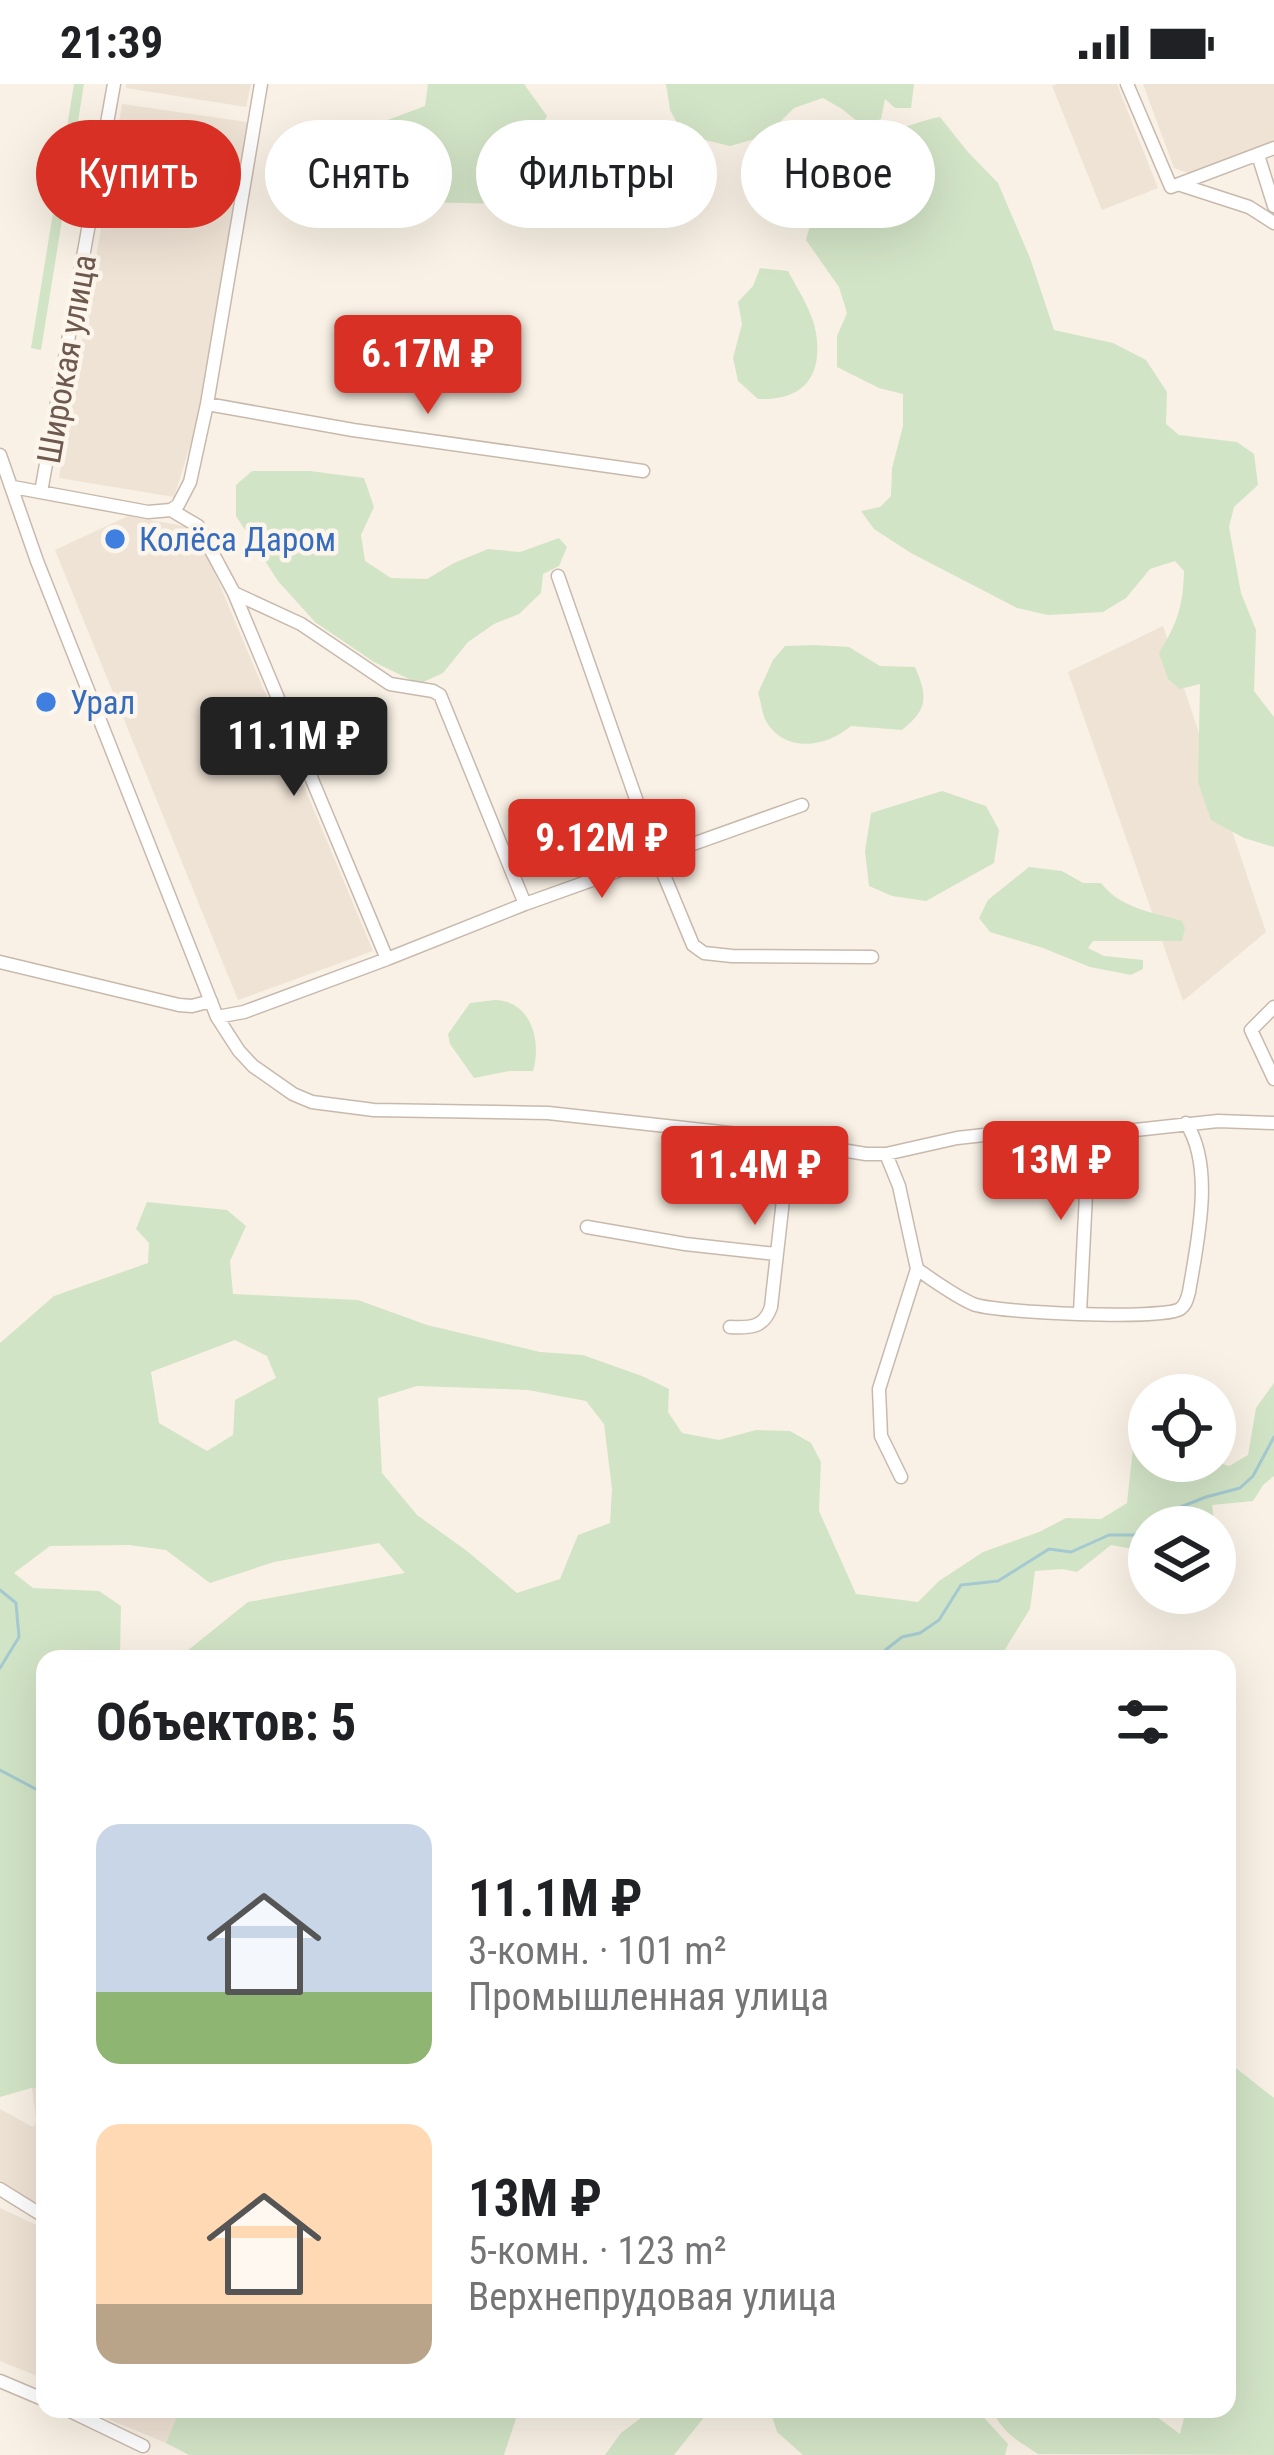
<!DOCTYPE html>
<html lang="ru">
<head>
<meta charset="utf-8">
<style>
	:root { --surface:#fff; --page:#f6f6f6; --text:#202124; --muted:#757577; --accent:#d93025 }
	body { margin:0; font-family:"Roboto Condensed",sans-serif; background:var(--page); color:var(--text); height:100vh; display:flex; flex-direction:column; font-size:45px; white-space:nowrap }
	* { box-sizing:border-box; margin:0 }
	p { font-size:39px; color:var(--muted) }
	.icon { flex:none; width:66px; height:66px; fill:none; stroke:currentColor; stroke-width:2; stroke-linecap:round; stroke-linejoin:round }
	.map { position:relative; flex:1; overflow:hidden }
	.side { position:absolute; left:36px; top:1566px; width:1200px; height:768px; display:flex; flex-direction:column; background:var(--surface); border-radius:24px; box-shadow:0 12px 48px #0002 }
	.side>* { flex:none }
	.hud { position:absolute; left:36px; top:36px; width:1203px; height:108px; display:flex; gap:24px }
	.tools { position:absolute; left:1128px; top:1290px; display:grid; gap:24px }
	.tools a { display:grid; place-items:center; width:108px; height:108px; border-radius:50%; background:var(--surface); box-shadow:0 12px 48px #0002; font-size:60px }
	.price { position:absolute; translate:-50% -102px; padding:0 27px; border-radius:12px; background:var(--accent); color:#fff; font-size:39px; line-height:78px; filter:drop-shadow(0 3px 6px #0008) }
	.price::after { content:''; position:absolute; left:50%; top:72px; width:36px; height:27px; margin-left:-18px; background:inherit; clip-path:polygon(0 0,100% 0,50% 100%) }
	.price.current { background:#222; color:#fff }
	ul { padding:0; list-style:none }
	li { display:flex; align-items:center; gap:36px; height:300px; padding:0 60px }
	li span { display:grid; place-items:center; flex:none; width:336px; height:240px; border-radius:24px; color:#555 }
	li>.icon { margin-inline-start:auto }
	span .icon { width:144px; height:144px; fill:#fffc; stroke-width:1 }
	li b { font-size:51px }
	h2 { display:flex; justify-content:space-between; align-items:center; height:144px; padding:0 60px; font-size:51px }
	.pill { padding:0 42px; border-radius:54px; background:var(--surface); box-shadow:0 12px 48px #0002; font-size:42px; line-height:108px }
	.pill.current { background:var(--accent); color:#fff }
	.status { display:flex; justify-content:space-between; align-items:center; height:84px; padding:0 60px; background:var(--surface); direction:ltr }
	.status svg { height:33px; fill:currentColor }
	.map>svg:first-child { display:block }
	.residential { fill:#efe3d5 }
	.green { fill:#d2e4c6; fill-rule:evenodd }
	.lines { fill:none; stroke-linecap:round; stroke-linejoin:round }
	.stream { stroke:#a4c9d0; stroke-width:3 }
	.street-casing { stroke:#c8b9ad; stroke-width:15 }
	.street { stroke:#fff; stroke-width:12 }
	.shop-dot { fill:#3f7fe0; stroke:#fcf5eb; stroke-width:4.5 }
	.labels { text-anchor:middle; stroke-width:9; stroke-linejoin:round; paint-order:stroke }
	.street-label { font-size:33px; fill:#6e594e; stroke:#fcf5eb }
	.shop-label { font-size:33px; fill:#366cbe; stroke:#fcf5eb; text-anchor:start }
</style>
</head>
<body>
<div class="status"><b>21:39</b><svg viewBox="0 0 49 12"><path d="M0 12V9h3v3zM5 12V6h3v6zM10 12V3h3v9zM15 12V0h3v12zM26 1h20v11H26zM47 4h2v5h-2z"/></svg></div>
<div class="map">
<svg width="1274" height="2371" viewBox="0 0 1274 2371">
	<rect width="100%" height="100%" fill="#f9f1e5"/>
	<path class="residential" d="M126,0H251L246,23L126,4Z
		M1057,0H1117L1158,104L1102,126L1052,2Z
		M1143,0H1274V65L1203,94L1174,84Z
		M122,20L247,38L202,324L174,413L59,394Z
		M128,432L196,444L373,867L238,916L55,466Z
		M1163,542L1266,848L1183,917L1068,588Z
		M32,2004H45V2125L0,2096V2025L33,2043L36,2037Z
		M0,2124L45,2145V2197L41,2210L45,2212V2295L0,2277Z
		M84,2325H180L166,2359Z"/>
	<path class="green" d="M74,0H84L41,266L31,264Z
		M428,0H524L547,32L533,61L537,72L564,69L588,56L613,60L662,87L666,110L635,126L587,132L508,120L325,116L312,99L313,69L337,55L425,22Z
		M666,0H914L911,24H895L885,15L881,35L863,42L842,25L823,14L794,24L766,52L730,62L684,51L670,26Z
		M940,33L967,67L998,99L1030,174L1054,246L1113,259L1146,276L1167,308L1166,340L1179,351L1237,358L1254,370L1258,401L1234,423L1229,443L1241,509L1256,546L1254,607L1274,633V763L1244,754L1211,736L1198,698L1200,600L1180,605L1168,595L1159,569C1178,538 1183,522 1184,487L1175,477L1150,485L1126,514L1103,528L1048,531L1017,524L911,469L874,445L861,427L880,423L891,412L892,384L903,342V310L879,304L837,283V252L847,229L839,203L806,156C813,129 830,95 852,78C869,66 879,65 891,47C908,43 922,36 940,33Z
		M760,184L788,187C798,206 813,228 816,249C823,294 802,317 758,315L738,297L733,274L742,240L738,218L753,202Z
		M252,387H310L364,394L374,423L361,451L365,477L391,494L427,495L454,479L488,465L520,468L559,454L567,463L559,482L543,490L541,509L519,530L494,540L468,558L443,589L419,600L374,578L315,538L278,497L236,432V401Z
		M815,561L849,563L880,582L915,583C928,613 928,625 902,646L851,642C827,663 785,670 766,637C762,630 761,617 758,609L773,576L785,562Z
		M942,707L986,722L999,746L994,779L926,817L892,812L869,802L865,767L871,729Z
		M1029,783L1062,787L1083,799H1101C1121,825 1153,828 1182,837L1185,844L1182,857H1093L1088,864L1104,872L1143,876V885L1131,891L1090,883L1043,864L990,848L979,834L988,816Z
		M495,916C531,917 542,957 533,987H509L474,994L450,960L448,950L470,919Z
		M147,1118L227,1126L246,1142L230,1177L233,1210L358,1216L427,1241L540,1268L583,1271L642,1292L669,1305L668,1328L682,1349L719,1356L756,1346L790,1347L811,1359L821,1378L819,1427L856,1510L918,1518L939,1497L983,1468L1039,1448L1066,1434L1101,1435L1127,1419L1133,1364L1149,1360V1377H1213L1229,1382L1248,1371L1256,1324L1274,1299V1392L1263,1401L1253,1417L1212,1421L1214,1436L1222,1446L1215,1454V1443H1149V1468L1111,1461L1077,1488L1062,1485L1035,1487L1030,1525L999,1575H177L248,1518L405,1489L379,1459L274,1478L210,1499L166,1466L129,1461L50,1462L14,1489L33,1504L99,1507L121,1522L120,1569L148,1575H45V2004H31L0,2013V1259L54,1212L148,1179L149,1159L136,1145ZM235,1256L267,1272L276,1294L235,1316L233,1351L207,1367L159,1339L151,1288ZM417,1302L528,1306L586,1317L604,1340L612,1405L610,1439L578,1451L560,1495L517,1509L467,1467L417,1431L382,1389L378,1314Z
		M1227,1977L1274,2014V2371L1038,2370C1019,2357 1000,2348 993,2325H1146L1180,2350L1185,2330L1183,2325H1227Z
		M180,2325H519L504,2371H189L166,2359Z
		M653,2325H715L705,2332L674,2371H605L621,2349Z
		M770,2325H976L1008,2360L1005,2371H803L777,2348Z"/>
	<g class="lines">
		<path class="stream" d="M0,1506L16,1519L19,1553L0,1584
			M874,1575L902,1553L920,1549L939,1536L961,1501L998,1497L1049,1465L1071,1468L1109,1451H1134L1173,1426L1206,1413L1240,1404L1253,1392L1274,1353
			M0,1686L45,1710"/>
		<g class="street-casing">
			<path id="street" d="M1127,0L1171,103L1274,64
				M1258,71L1274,122
				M1181,101L1249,123L1274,139
				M207,320L353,346L643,387
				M0,371L37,477L217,933L239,967L253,982L293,1010L312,1018L374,1026L548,1029L757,1052L866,1070H886L957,1054L984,1051H1089L1218,1037L1274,1039
				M13,403L148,428L171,426
				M41,408L114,0
				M171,426L198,442L234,509L387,875L244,928L217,933
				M171,426L178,421L190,398L207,320L261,0
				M558,492L656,772L693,861L704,869L732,872L872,873
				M234,509L301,540L390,600L433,607L440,611L525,820
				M387,875L525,820L802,721
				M0,878L179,921L192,922L211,917
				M1274,923L1251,946L1274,995
				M886,1070L899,1102L917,1185L879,1305L881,1352L901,1393
				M587,1143L685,1160L776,1170
				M917,1185C934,1197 953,1211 973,1220C995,1229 1162,1236 1180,1225C1186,1221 1187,1215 1189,1208C1197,1159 1215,1083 1186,1039
				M1080,1229L1089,1051
				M730,1243C750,1244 764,1244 771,1223L785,1098L792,1058
				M0,2105L45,2133
				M0,2297L45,2316
				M66,2325L143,2362"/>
		</g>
		<use href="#street" class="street"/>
	</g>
	<g class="shop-dot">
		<circle cx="115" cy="455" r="12"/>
		<circle cx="46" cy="618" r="12"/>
	</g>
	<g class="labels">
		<g class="street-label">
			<text transform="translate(66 275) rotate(-80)" y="12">Широкая улица</text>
		</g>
		<g class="shop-label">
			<text x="139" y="467">Колёса Даром</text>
			<text x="70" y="630">Урал</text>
		</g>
	</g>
</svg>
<div class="tools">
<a><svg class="icon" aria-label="locate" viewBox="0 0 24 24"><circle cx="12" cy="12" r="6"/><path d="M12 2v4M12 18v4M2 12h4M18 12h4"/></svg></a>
<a><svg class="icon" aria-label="layers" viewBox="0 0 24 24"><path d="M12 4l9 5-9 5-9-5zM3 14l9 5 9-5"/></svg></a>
</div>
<b class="price" style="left:428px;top:333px">6.17M ₽</b>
<b class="price current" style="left:294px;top:715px">11.1M ₽</b>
<b class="price" style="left:602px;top:817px">9.12M ₽</b>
<b class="price" style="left:1061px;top:1139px">13M ₽</b>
<b class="price" style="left:755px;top:1144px">11.4M ₽</b>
<div class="hud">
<a class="pill current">Купить</a>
<a class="pill">Снять</a>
<a class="pill">Фильтры</a>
<a class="pill">Новое</a>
</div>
<section class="side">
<h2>Объектов: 5<svg class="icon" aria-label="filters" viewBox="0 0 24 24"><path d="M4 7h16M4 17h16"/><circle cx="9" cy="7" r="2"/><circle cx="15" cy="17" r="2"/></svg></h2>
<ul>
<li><span style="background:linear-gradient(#c9d6e8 70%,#8fb573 0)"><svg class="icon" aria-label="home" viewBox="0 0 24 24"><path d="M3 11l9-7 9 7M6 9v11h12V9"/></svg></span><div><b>11.1M ₽</b><p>3-комн. · 101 m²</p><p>Промышленная улица</p></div></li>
<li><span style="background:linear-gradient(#ffd9b3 75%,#b9a48a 0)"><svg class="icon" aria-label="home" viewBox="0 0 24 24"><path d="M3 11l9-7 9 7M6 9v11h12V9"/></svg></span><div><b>13M ₽</b><p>5-комн. · 123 m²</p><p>Верхнепрудовая улица</p></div></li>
</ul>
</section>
</div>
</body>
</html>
